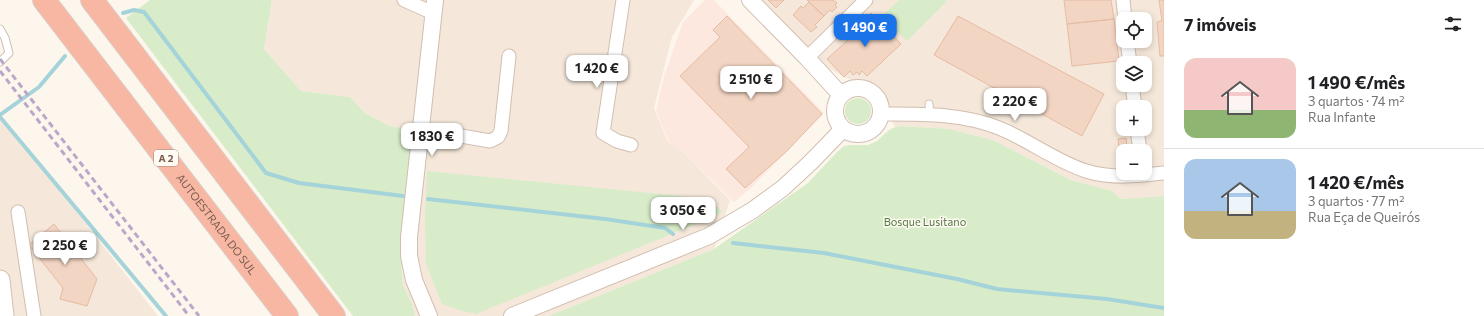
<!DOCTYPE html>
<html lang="pt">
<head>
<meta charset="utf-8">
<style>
	:root { --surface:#fff; --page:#f6f6f6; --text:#202124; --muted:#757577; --line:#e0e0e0; --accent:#1a73e8 }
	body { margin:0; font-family:Commissioner,sans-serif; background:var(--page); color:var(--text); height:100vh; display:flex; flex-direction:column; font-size:15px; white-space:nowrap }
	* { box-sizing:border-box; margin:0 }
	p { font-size:13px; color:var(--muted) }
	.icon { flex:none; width:22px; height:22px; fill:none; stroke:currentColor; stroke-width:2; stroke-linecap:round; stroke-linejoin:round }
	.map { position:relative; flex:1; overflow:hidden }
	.panel { display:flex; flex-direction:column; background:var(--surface); width:320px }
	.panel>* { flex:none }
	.controls { position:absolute; left:1116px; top:12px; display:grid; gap:8px }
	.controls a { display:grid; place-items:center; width:36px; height:36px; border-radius:8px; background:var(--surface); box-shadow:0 2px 6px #0003; font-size:20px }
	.price { position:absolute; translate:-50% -34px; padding:0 9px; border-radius:8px; background:#fff; color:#222; font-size:13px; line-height:26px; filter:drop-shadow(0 1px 2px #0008) }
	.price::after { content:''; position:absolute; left:50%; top:24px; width:12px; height:9px; margin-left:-6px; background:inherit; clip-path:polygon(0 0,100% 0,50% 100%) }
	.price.active { background:var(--accent); color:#fff }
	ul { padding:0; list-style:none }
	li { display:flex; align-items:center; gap:12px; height:100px; padding:0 20px }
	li+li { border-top:1px solid var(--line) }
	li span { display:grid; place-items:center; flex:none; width:112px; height:80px; border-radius:12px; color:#555 }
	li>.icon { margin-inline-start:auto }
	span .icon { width:48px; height:48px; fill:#fffc; stroke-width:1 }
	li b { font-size:17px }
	h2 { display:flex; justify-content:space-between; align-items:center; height:48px; padding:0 20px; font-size:17px }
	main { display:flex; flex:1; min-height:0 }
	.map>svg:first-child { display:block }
	.residential { fill:#f5e8da; fill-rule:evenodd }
	.commercial { fill:#fde8e0 }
	.green { fill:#d8ecc9 }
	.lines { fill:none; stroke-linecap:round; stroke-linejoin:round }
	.stream { stroke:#a5d3da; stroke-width:4 }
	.building { fill:#f3d5c3; stroke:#e6bba3 }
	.service-casing { stroke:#d1beb0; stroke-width:9 }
	.minor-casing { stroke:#d1beb0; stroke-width:15 }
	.tertiary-casing { stroke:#d1beb0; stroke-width:18 }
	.secondary-casing { stroke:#d6c0b0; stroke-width:21 }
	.motorway-casing { stroke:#dad1cd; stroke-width:24 }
	.service { stroke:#fff; stroke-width:7 }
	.minor { stroke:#fff; stroke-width:13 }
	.tertiary { stroke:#fff; stroke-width:16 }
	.secondary { stroke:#fff; stroke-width:19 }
	.motorway { stroke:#f7b7a3; stroke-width:22 }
	.rail { stroke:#b9a8c9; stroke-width:3; stroke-dasharray:6 4; stroke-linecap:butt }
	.labels { text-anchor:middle; stroke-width:3; stroke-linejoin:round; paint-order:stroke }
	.shield { fill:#fffaf3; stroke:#a28b7f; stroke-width:1 }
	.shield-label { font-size:10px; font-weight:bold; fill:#7a5c4d }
	.park-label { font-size:11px; fill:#537a41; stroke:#fffaf3 }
	.street-label { font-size:11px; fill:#7a5c4d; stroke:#fffaf3 }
</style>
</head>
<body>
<main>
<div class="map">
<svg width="1164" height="316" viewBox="0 0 1164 316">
	<rect width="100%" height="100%" fill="#fdf6ec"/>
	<path class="residential" d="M272,0H694L672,37L654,108L668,142L676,145L730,200L714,249L549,316H415L412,304L403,285L401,260L413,130L389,126L365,113L350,97L301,91L264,49Z
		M752,0H1164V196L1121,199L1112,191L1071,180L993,140L949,129L901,126L895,127L879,95L820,64ZM1123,19H1145V41H1123ZM1123,63H1145V85H1123ZM1123,107H1145V129H1123ZM1123,151H1145V173H1123Z
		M0,114L158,316H0Z"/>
	<path class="commercial" d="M705,0H714L824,113L750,189L734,202L680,149L669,142L656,111L664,76L683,22Z"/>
	<path class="green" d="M150,0H272L264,49L301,91L350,97L365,113L389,126L414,130L401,260L403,285L412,304L415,316H353L126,18Z
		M899,0H945L947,1L907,41L882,16Z
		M845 111a13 13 0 1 1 26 0a13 13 0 1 1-26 0Z
		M901,126L949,129L993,140L1071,180L1112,191L1121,199L1164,196V316H549L714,249L808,183L838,151L844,146L850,145H868L877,141L889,130L895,127Z
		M427,171L701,198L713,203L722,212L713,217L476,314L462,311L442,304L426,264L425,217Z"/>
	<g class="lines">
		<path class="stream" d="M123,13L134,10L144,12L266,173L299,183L403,196
			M0,115L39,87L65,56
			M0,117L166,316
			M428,199L605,219L665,228L673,234
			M733,243L824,253L957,279L997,289L1107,299L1164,308"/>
	</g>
	<path class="building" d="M768,0H784L776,8Z
		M807,0H833L837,3L835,5L837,7L832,12L830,10L824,16Z
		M1064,0H1111L1114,19L1067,24Z
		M1159,0H1164V56H1160L1157,22L1162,21Z
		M809,2L824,16L815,25L817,27L811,32L793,15L801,6L803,8Z
		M871,13L901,44L867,76L862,71L859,75L857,72L853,75L850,71L844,77L827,59L848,40L846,38Z
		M727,16L822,114L786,152L745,188L726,169L749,147L680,76L720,37L713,30Z
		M958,16L1104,94L1082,136L934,55Z
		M1114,19L1119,61L1072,66L1067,24Z
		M1126,138L1127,147L1119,148L1118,139Z
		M54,224L97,279L87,306L60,299L63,288L29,245Z"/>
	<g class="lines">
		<g class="service-casing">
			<path id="service" d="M0,29L5,38L9,53L0,62
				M929,104L930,116"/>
		</g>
		<g class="minor-casing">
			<path id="minor" d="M404,0L433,13
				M623,0L603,133L617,141L631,145
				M1123,0L1125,19
				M1127,41L1130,63
				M807,58L866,0
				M1132,85L1135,107
				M882,114C921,114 962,113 999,128C1029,140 1055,161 1086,171C1111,179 1138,176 1164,173
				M421,129L490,141L498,137L501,131L509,56
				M1137,129L1140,151
				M18,212L34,316"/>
		</g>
		<g class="tertiary-casing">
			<path id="tertiary" d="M750,0L807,58L841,95
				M835 111a23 23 0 1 1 46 0a23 23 0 1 1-46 0Z
				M429,316L414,280L409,256V237L435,0
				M512,316L709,236L753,210L783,188L811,162L843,129"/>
		</g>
		<g class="secondary-casing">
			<path id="secondary" d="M0,280L4,316"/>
		</g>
		<g class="motorway-casing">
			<g id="motorway">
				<path id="s1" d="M44,0L287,316"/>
				<path d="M92,0L334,316"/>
			</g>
		</g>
		<use href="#service" class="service"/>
		<use href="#minor" class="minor"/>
		<use href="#tertiary" class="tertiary"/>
		<use href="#secondary" class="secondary"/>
		<use href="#motorway" class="motorway"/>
		<path class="rail" d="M0,59L199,316
			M0,71L189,316"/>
	</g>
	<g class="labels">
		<rect class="shield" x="154" y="150" width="24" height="16" rx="3"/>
		<g class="shield-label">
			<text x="166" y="162">A 2</text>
		</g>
		<g class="park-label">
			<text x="925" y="226">Bosque Lusitano</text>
		</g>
		<g class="street-label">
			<text dy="4" stroke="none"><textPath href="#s1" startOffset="283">AUTOESTRADA DO SUL</textPath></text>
		</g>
	</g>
</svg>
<div class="controls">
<a><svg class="icon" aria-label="locate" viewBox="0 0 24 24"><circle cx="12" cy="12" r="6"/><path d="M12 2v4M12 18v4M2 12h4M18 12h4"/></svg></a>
<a><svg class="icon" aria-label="layers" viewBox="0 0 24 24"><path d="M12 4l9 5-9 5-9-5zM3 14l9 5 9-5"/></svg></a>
<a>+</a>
<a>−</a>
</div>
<b class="price active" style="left:865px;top:48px">1 490 €</b>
<b class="price" style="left:597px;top:89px">1 420 €</b>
<b class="price" style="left:751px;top:100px">2 510 €</b>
<b class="price" style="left:1015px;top:122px">2 220 €</b>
<b class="price" style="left:432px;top:157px">1 830 €</b>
<b class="price" style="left:683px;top:231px">3 050 €</b>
<b class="price" style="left:65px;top:266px">2 250 €</b>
</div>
<section class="panel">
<h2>7 imóveis<svg class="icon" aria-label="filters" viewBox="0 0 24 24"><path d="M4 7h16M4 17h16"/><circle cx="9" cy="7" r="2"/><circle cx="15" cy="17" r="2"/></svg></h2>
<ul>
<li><span style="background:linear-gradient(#f6c9c9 65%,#8fb573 0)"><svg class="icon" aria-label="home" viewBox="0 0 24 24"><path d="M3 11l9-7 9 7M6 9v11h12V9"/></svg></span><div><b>1 490 €/mês</b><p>3 quartos · 74 m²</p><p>Rua Infante</p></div></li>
<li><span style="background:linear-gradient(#a9c7e8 65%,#c2b280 0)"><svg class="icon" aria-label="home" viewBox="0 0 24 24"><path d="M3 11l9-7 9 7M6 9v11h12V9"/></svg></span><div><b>1 420 €/mês</b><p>3 quartos · 77 m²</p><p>Rua Eça de Queirós</p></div></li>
</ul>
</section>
</main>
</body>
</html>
